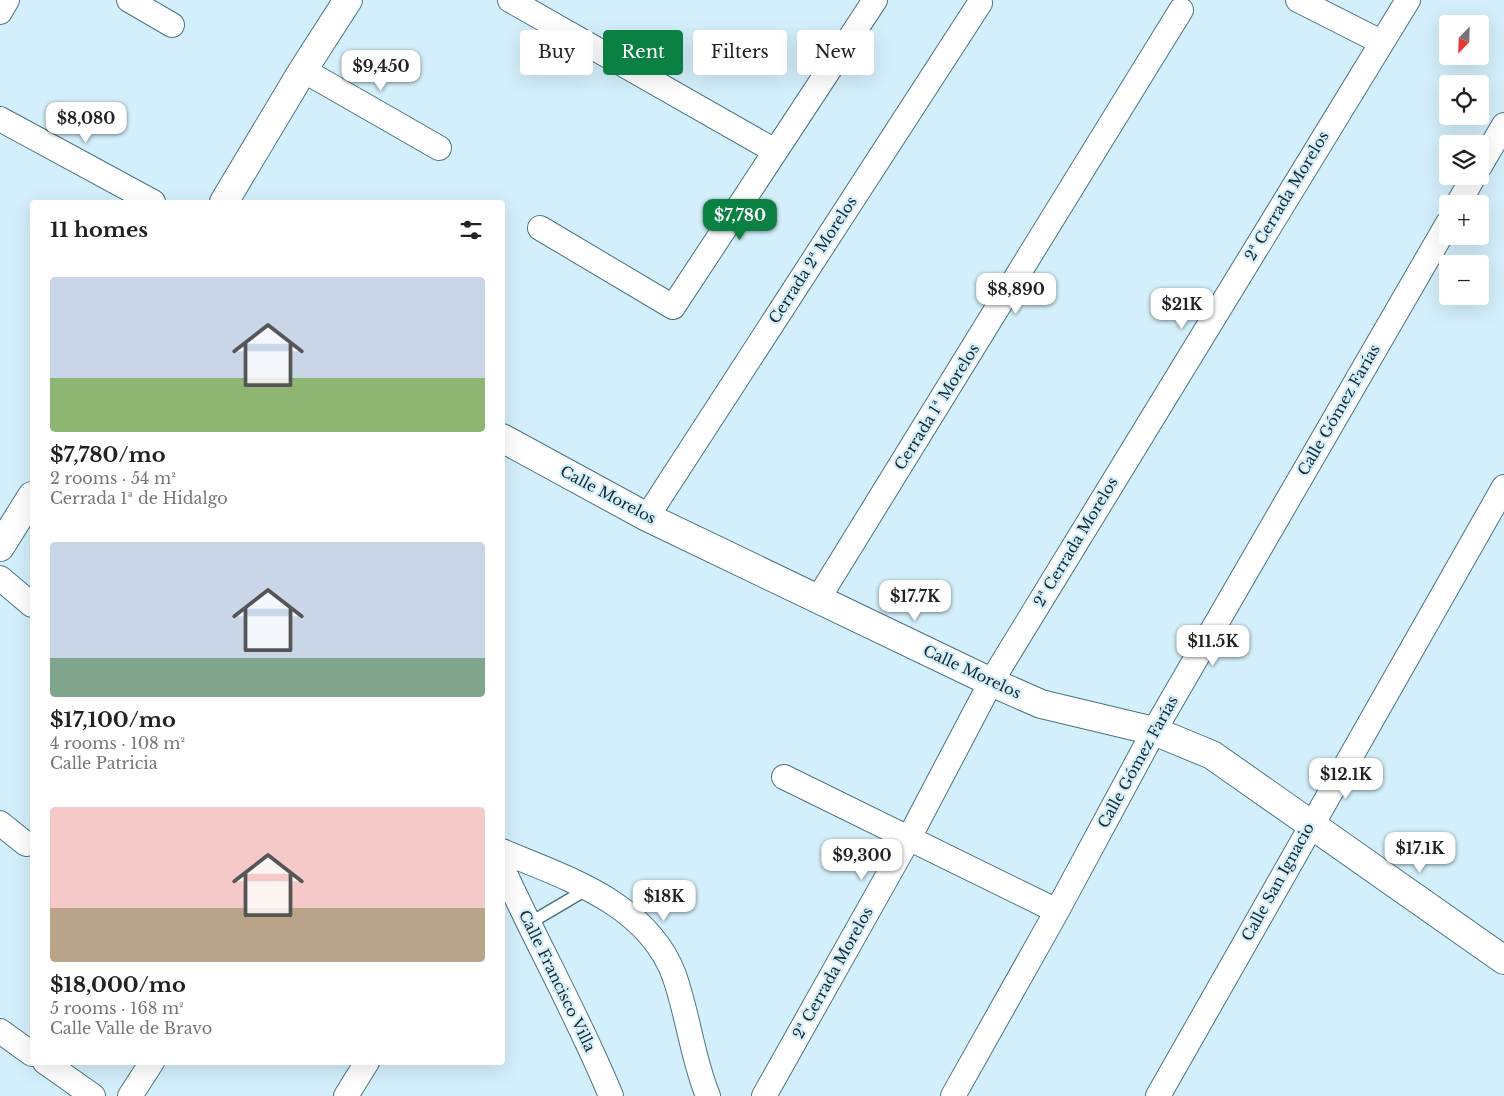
<!DOCTYPE html>
<html lang="en">
<head>
<meta charset="utf-8">
<style>
	:root { --surface:#fff; --page:#f2f2f2; --text:#222; --muted:#767676; --accent:#0b8043 }
	body { margin:0; font-family:"Libre Baskerville",serif; background:var(--page); color:var(--text); height:100vh; display:flex; flex-direction:column; font-size:19px; white-space:nowrap }
	* { box-sizing:border-box; margin:0 }
	p { font-size:16px; color:var(--muted) }
	.icon { flex:none; width:28px; height:28px; fill:none; stroke:currentColor; stroke-width:2; stroke-linecap:round; stroke-linejoin:round }
	.map { position:relative; flex:1; overflow:hidden }
	.side { position:absolute; left:30px; top:200px; width:475px; height:865px; display:flex; flex-direction:column; background:var(--surface); border-radius:5px; box-shadow:0 5px 20px #0002 }
	.side>* { flex:none }
	.guide { position:absolute; left:520px; top:30px; width:475px; height:45px; display:flex; gap:10px }
	.needle { width:32px; rotate:203deg }
	.buttons { position:absolute; left:1439px; top:15px; display:grid; gap:10px }
	.buttons a { display:grid; place-items:center; width:50px; height:50px; border-radius:5px; background:var(--surface); box-shadow:0 5px 20px #0002; font-size:25px }
	.price { position:absolute; translate:-50% -42px; padding:0 11px; border-radius:10px; background:#fff; color:#222; font-size:16px; line-height:32px; filter:drop-shadow(0 1px 2px #0008) }
	.price::after { content:''; position:absolute; left:50%; top:30px; width:15px; height:11px; margin-left:-8px; background:inherit; clip-path:polygon(0 0,100% 0,50% 100%) }
	.price.current { background:var(--accent); color:#fff }
	ul { padding:0; list-style:none }
	li { display:grid; align-content:center; gap:10px; height:265px; padding:0 20px }
	li span { display:grid; place-items:center; height:155px; border-radius:5px; color:#555 }
	li>.icon { margin-inline-start:auto }
	span .icon { width:90px; height:90px; fill:#fffc; stroke-width:1 }
	li b { font-size:21px }
	h2 { display:flex; justify-content:space-between; align-items:center; height:60px; padding:0 20px; font-size:21px }
	.chip { padding:0 18px; border-radius:5px; background:var(--surface); box-shadow:0 5px 20px #0002; font-size:18px; line-height:45px }
	.chip.current { background:var(--accent); color:#fff }
	.map>svg:first-child { display:block }
	.lines { fill:none; stroke-linecap:round; stroke-linejoin:round }
	.service-casing { stroke:#497385; stroke-width:14 }
	.minor-casing { stroke:#497385; stroke-width:26 }
	.tertiary-casing { stroke:#497385; stroke-width:30 }
	.service { stroke:#fff; stroke-width:11 }
	.minor { stroke:#fff; stroke-width:24 }
	.tertiary { stroke:#fff; stroke-width:28 }
	.labels { text-anchor:middle; stroke-width:4.5; stroke-linejoin:round; paint-order:stroke }
	.street-label { font-size:15px; fill:#182a32; stroke:#d3effb }
</style>
</head>
<body>
<div class="map">
<svg width="1504" height="1096" viewBox="0 0 1504 1096">
	<rect width="100%" height="100%" fill="#d3effb"/>
	<g class="lines">
		<g class="service-casing">
			<path id="service" d="M528,924L589,888"/>
		</g>
		<g class="minor-casing">
			<path id="minor" d="M129,0L172,25
				M510,0L775,151
				M1298,0L1381,42
				M0,12L7,0
				M303,70L439,148
				M0,119L153,202
				M1480,166L1504,125
				M1458,204L1474,176
				M540,228L673,307L875,0
				M647,517L980,3
				M0,578L32,605
				M818,599L1181,10
				M784,777L1057,911
				M0,823L26,844
				M502,851C566,878 647,903 674,975C688,1014 692,1057 708,1096
				M502,867C537,944 579,1018 611,1096
				M0,1031L32,1054
				M45,1062L93,1096
				M130,1096L152,1062
				M346,1096L367,1062
				M764,1096L909,838L991,682L1408,0
				M953,1096L1057,911L1154,731L1448,223
				M1158,1096L1504,487"/>
		</g>
		<g class="tertiary-casing">
			<path id="tertiary" d="M224,202L303,70L348,0
				M502,438L647,517L991,682L1041,704L1154,731L1212,755L1504,960
				M0,547L32,496"/>
		</g>
		<use href="#service" class="service"/>
		<use href="#minor" class="minor"/>
		<use href="#tertiary" class="tertiary"/>
	</g>
	<g class="labels">
		<g class="street-label">
			<text transform="translate(1287 196) rotate(-59)" y="5">2ª Cerrada Morelos</text>
			<text transform="translate(813 260) rotate(-57)" y="5">Cerrada 2ª Morelos</text>
			<text transform="translate(937 407) rotate(-58)" y="5">Cerrada 1ª Morelos</text>
			<text transform="translate(1339 410) rotate(-60)" y="5">Calle Gómez Farías</text>
			<text transform="translate(608 495) rotate(28)" y="5">Calle Morelos</text>
			<text transform="translate(1076 542) rotate(-59)" y="5">2ª Cerrada Morelos</text>
			<text transform="translate(972 672) rotate(25)" y="5">Calle Morelos</text>
			<text transform="translate(1138 762) rotate(-61)" y="5">Calle Gómez Farías</text>
			<text transform="translate(1278 882) rotate(-61)" y="5">Calle San Ignacio</text>
			<text transform="translate(833 973) rotate(-61)" y="5">2ª Cerrada Morelos</text>
			<text transform="translate(557 981) rotate(64)" y="5">Calle Francisco Villa</text>
		</g>
	</g>
</svg>
<div class="buttons">
<a><svg class="needle" viewBox="-14 -14 28 28"><path d="M0-13l5 13h-10z" fill="#e53935"/><path d="M0 13l5-13h-10z" fill="#767676"/></svg></a>
<a><svg class="icon" aria-label="locate" viewBox="0 0 24 24"><circle cx="12" cy="12" r="6"/><path d="M12 2v4M12 18v4M2 12h4M18 12h4"/></svg></a>
<a><svg class="icon" aria-label="layers" viewBox="0 0 24 24"><path d="M12 4l9 5-9 5-9-5zM3 14l9 5 9-5"/></svg></a>
<a>+</a>
<a>−</a>
</div>
<b class="price" style="left:381px;top:92px">$9,450</b>
<b class="price" style="left:86px;top:144px">$8,080</b>
<b class="price current" style="left:740px;top:241px">$7,780</b>
<b class="price" style="left:1016px;top:315px">$8,890</b>
<b class="price" style="left:1182px;top:330px">$21K</b>
<b class="price" style="left:915px;top:622px">$17.7K</b>
<b class="price" style="left:1213px;top:667px">$11.5K</b>
<b class="price" style="left:1346px;top:800px">$12.1K</b>
<b class="price" style="left:1420px;top:874px">$17.1K</b>
<b class="price" style="left:862px;top:881px">$9,300</b>
<b class="price" style="left:664px;top:922px">$18K</b>
<div class="guide">
<a class="chip">Buy</a>
<a class="chip current">Rent</a>
<a class="chip">Filters</a>
<a class="chip">New</a>
</div>
<section class="side">
<h2>11 homes<svg class="icon" aria-label="filters" viewBox="0 0 24 24"><path d="M4 7h16M4 17h16"/><circle cx="9" cy="7" r="2"/><circle cx="15" cy="17" r="2"/></svg></h2>
<ul>
<li><span style="background:linear-gradient(#c9d6e8 65%,#8fb573 0)"><svg class="icon" aria-label="home" viewBox="0 0 24 24"><path d="M3 11l9-7 9 7M6 9v11h12V9"/></svg></span><div><b>$7,780/mo</b><p>2 rooms · 54 m²</p><p>Cerrada 1ª de Hidalgo</p></div></li>
<li><span style="background:linear-gradient(#c9d6e8 75%,#7fa58c 0)"><svg class="icon" aria-label="home" viewBox="0 0 24 24"><path d="M3 11l9-7 9 7M6 9v11h12V9"/></svg></span><div><b>$17,100/mo</b><p>4 rooms · 108 m²</p><p>Calle Patricia</p></div></li>
<li><span style="background:linear-gradient(#f6c9c9 65%,#b9a48a 0)"><svg class="icon" aria-label="home" viewBox="0 0 24 24"><path d="M3 11l9-7 9 7M6 9v11h12V9"/></svg></span><div><b>$18,000/mo</b><p>5 rooms · 168 m²</p><p>Calle Valle de Bravo</p></div></li>
</ul>
</section>
</div>
</body>
</html>
